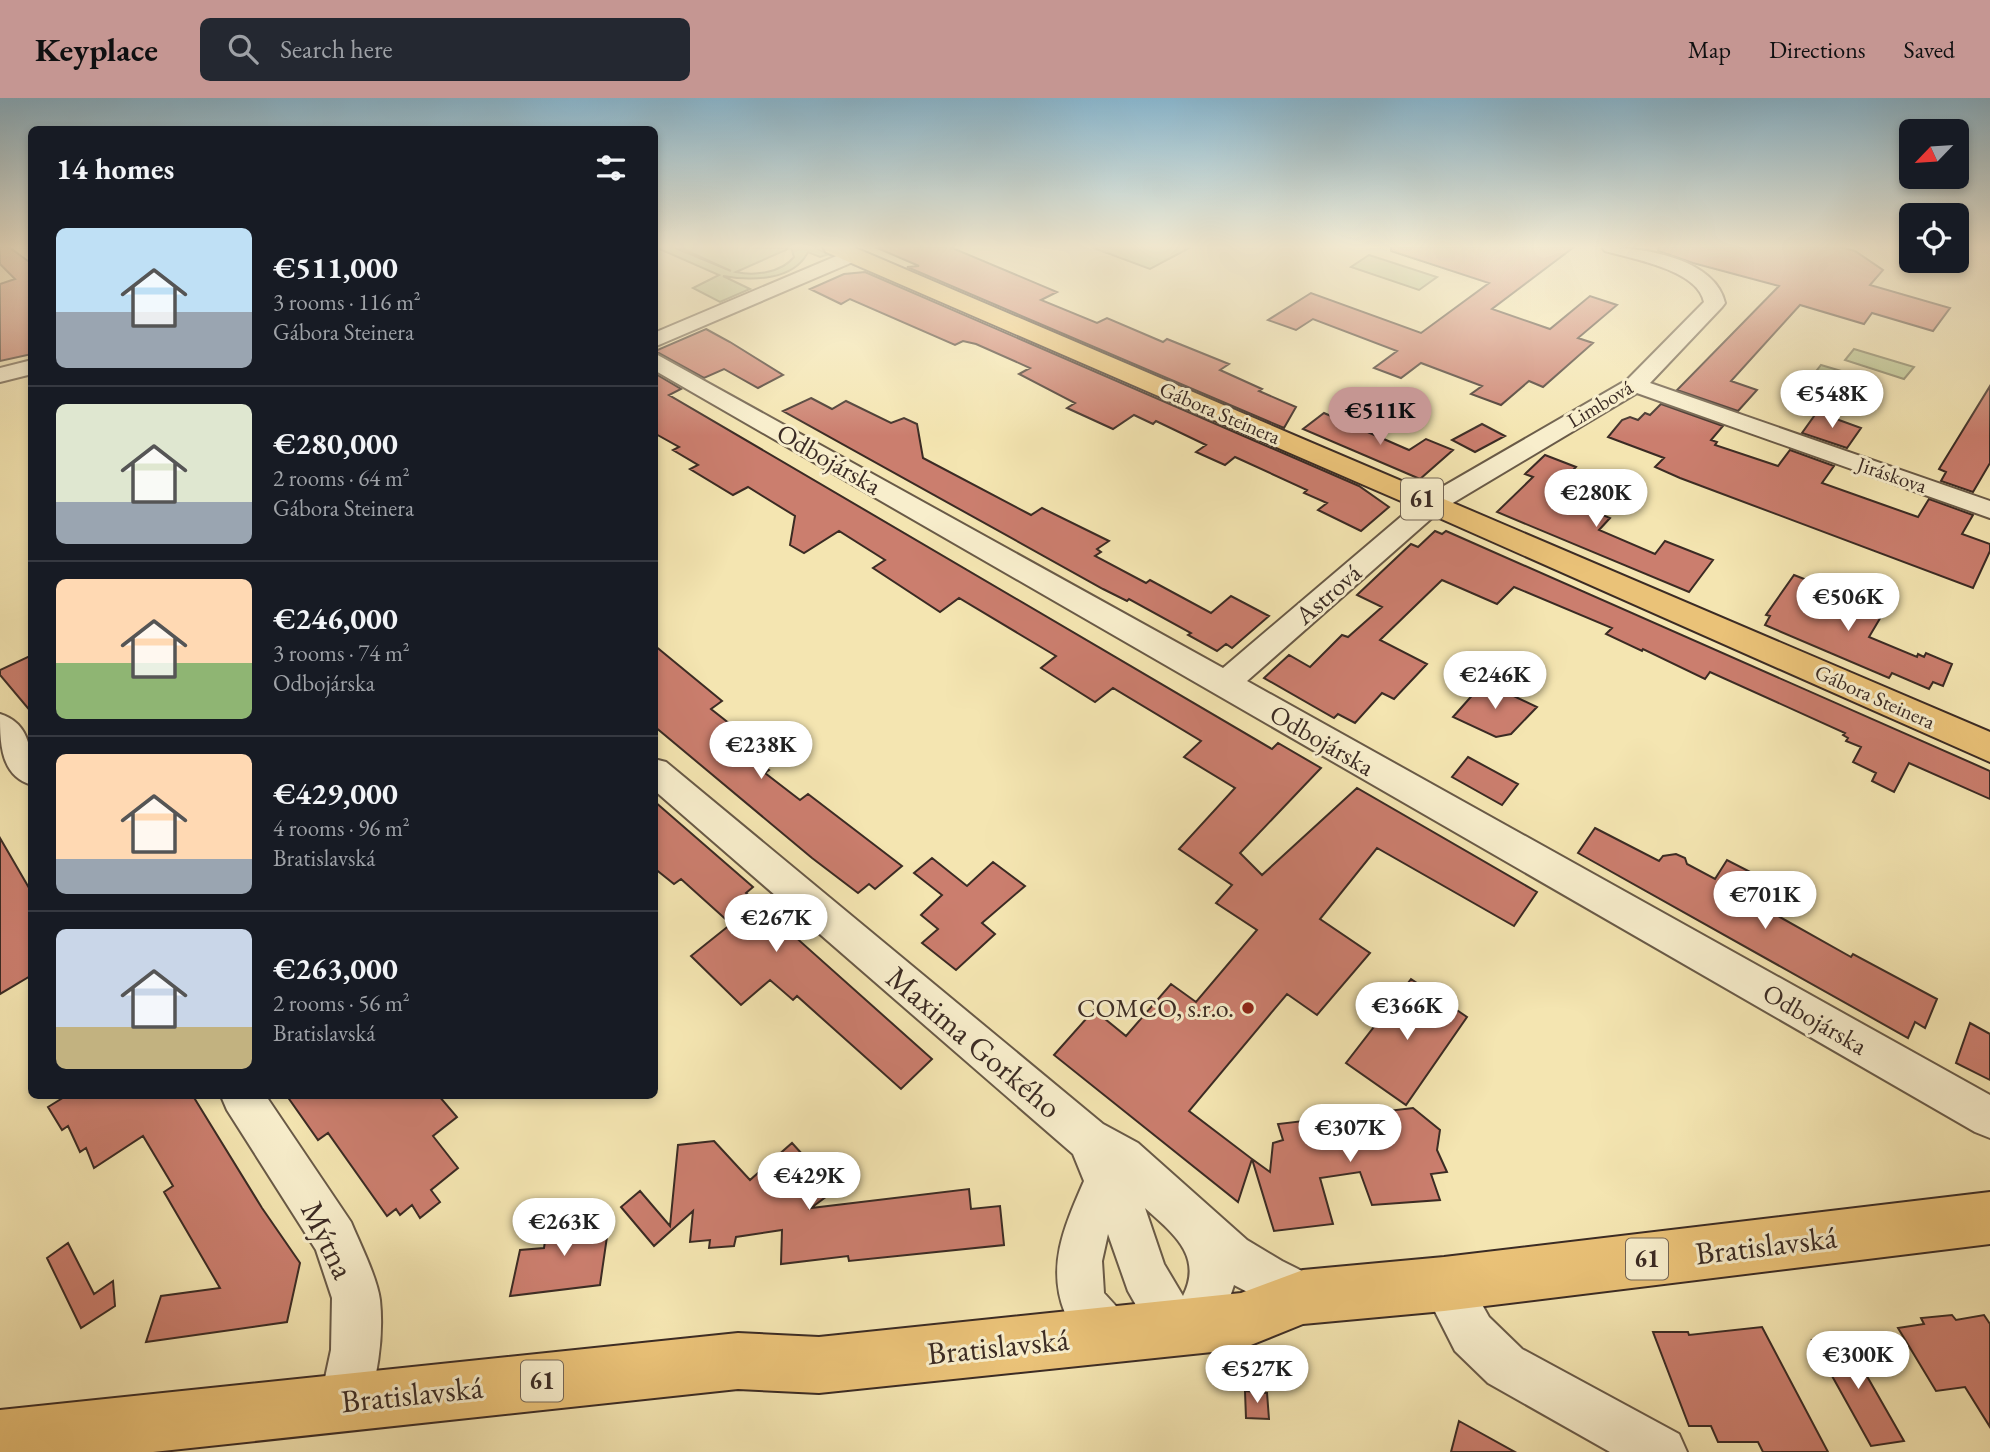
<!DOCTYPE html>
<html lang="en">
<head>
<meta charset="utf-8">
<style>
	:root { --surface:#171b24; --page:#242831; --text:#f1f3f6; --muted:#9ea1a6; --line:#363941; --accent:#c59692 }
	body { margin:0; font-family:"EB Garamond",serif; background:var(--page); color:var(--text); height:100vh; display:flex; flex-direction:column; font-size:26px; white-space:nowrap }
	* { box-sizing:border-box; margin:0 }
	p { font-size:23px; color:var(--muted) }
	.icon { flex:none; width:38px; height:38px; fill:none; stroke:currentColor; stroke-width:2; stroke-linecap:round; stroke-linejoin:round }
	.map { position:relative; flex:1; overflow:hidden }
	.sheet { position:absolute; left:28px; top:28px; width:630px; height:973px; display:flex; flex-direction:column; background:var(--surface); border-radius:10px; box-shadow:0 4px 10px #0003 }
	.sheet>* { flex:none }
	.needle { width:46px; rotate:245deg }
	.buttons { position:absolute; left:1899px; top:21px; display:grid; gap:14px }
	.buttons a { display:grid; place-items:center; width:70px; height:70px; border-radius:10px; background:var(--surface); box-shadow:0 4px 10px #0003; font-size:35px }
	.price { position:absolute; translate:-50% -60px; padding:0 16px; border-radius:24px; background:#fff; color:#222; font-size:23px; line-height:46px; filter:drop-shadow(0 2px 4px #0008) }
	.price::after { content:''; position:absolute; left:50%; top:42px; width:21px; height:16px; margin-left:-10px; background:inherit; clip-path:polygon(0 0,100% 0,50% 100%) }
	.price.selected { background:var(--accent); color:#111 }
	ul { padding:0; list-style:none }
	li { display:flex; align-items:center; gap:21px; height:175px; padding:0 28px }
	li+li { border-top:2px solid var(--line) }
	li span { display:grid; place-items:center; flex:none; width:196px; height:140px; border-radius:10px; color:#555 }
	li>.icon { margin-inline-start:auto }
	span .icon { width:84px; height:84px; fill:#fffc; stroke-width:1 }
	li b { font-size:30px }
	h2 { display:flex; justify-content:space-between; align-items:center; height:84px; padding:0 28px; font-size:30px }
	header { display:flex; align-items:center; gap:42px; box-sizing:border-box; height:98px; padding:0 35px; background:var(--accent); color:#111 }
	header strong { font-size:33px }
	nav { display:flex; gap:38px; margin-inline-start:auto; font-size:24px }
	.search { width:490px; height:63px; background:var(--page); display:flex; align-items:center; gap:18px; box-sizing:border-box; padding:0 24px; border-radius:10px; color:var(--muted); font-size:26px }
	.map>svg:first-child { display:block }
	.green { fill:#b8c58e; stroke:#7a7859; stroke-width:2 }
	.building { fill:#cb7e6e; stroke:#3b2b24; stroke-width:2 }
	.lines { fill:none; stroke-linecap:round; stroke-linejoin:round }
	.minor-casing { stroke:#695a47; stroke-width:4 }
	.major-casing { stroke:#3b2b24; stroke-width:4 }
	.minor { fill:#f8eecc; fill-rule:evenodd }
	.major { fill:#eac278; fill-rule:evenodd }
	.poi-dot { fill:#8f2418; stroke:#f8eecc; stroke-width:2.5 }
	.labels { text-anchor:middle; stroke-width:6; stroke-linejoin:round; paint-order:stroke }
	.far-street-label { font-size:21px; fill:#3b2b24; stroke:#f8eecc }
	.shield { fill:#f8eecc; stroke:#746656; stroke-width:2 }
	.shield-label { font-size:24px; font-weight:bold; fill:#3b2b24 }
	.street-label { font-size:26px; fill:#3b2b24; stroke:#f8eecc }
	.poi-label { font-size:26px; fill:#3b2b24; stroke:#f8eecc; text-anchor:end }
	.near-street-label { font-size:32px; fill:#3b2b24; stroke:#f8eecc }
</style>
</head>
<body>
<header>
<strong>Keyplace</strong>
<div class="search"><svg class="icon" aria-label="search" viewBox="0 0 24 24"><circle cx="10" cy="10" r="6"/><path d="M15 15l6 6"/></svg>Search here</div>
<nav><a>Map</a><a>Directions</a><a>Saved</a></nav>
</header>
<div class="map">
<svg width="1990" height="1354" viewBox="0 0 1990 1354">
	<rect width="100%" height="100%" fill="#f4e5b1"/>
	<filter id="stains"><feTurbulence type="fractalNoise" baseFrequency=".00286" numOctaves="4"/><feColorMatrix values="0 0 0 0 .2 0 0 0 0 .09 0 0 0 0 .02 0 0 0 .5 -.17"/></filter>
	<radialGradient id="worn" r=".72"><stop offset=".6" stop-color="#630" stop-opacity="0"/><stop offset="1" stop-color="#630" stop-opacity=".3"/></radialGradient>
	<path class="green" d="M655,149H673L731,173L679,149L790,150L736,174C754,178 781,175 794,159L791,149H813L829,156L820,159L808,154C794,183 751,183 723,178L750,191L720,204L693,190L719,177Z
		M1091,149H1191L1150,171Z
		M1369,157L1437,179L1419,192L1351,169Z
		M1854,251L1914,269L1904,281L1845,262Z
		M1821,267L1855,277L1841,296L1807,285Z"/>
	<path class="building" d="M0,149H9L32,166V256L0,263V186L15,181L0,166Z
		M875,149H950L1057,194L1041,202L1097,225L1107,220L1163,244L1167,241L1229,266L1220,272L1262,291L1259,293L1296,309L1284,330L907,169L919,168Z
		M1391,149H1574L1492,211L1550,231L1590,198L1617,207L1578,240L1593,245L1543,289L1529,283L1501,307L1471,296L1482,288L1421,265L1401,280L1374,270L1397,253L1313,221L1296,232L1268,222L1311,195L1421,235L1489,185L1391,153Z
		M1659,149H1840L1855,153L1883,172L1870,187L1950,210L1933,233L1872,215L1864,226L1800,207L1731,283L1757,292L1738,313L1677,292L1779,188L1693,165L1658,153Z
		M865,174L1359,388L1389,409L1361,433L1318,412L1327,405L1304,395L1307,392L1235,359L1225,367L1196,354L1206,347L1156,323L1153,326L1134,317L1113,331L1067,310L1075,305L1019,276L1030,270L976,246L963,243L955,247L850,201L841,206L810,191L844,176Z
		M706,231L730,244L783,277L758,290L724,271L704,280L655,253Z
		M654,275L681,291L669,297L1272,651L1278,645L1321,670L1240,755L1262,777L1357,690L1537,794L1514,828L1377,750L1320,821L1370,855L1317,917L1287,896L1189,1013L1252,1061L1238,1104L1054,957L1094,912L1126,938L1171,886L1196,904L1257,832L1216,805L1232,787L1179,751L1235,690L1184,659L1201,643L1113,590L1095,604L1041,570L1056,558L959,500L940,514L873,470L885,462L839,433L804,455L790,447L795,418L748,389L733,397L690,371L698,367L673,352L679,349L654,335Z
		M1990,288V365L1973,394L1941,383L1946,374L1939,371Z
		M811,300L832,311L846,303L891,325L904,320L917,326L923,360L1031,417L1042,410L1109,443L1097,451L1101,454L1095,458L1146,485L1150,482L1211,515L1231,498L1269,518L1232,550L1226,546L1217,553L1188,537L1191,535L1129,501L1127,503L1103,491L783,313Z
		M1661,306L1723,328L1711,342L1717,344L1715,347L1778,368L1790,352L1834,368L1822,385L1884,407L1918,419L1929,401L1973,417L1962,436L1990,446V453L1973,490L1680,380L1655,369L1664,360L1608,339L1622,322L1630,319L1638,322L1645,315L1650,317Z
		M1817,314L1861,330L1847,350L1802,335Z
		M1324,315L1409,352L1426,341L1453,352L1420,381L1303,331Z
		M1482,326L1505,338L1475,354L1452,342Z
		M1545,357L1576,369L1551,395L1610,420L1599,432L1655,456L1665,443L1713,462L1689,494L1497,414L1533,379L1525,376Z
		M1435,433L1442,436L1446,433L1990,673V701L1909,665L1894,694L1872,683L1876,675L1853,664L1861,649L1846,643L1848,640L1843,637L1845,635L1710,574L1705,581L1643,551L1642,553L1606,536L1612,530L1514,489L1497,506L1442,482L1380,542L1427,566L1394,601L1382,595L1355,625L1338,616L1334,620L1264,580L1289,557L1310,569L1342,537L1348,539L1382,509L1357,497L1411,446L1418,449Z
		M1794,477L1835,493L1832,498L1882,517L1869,539L1917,559L1918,556L1924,559L1926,555L1952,566L1943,588L1933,584L1929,591L1892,575L1889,580L1765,527L1770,518L1766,517Z
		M654,547L722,603L711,611L730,626L719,634L769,672L765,675L800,702L808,696L902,768L875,791L869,786L858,795L812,760L654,628Z
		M32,557V615L0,577V572Z
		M1484,584L1537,609L1511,636L1496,639L1453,619Z
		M1468,659L1518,686L1502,707L1452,679Z
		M654,703L753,789L746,795L932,961L901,991L797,898L793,902L770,882L741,907L691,858L731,826L681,781L674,786L654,770Z
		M1595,730L1659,763L1663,758L1676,756L1685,760L1687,766L1715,781L1727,762L1758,778L1746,800L1851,859L1853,856L1937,901L1925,930L1915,924L1908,940L1578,755Z
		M0,740L32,795V877L0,896Z
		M932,760L967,788L993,764L1025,788L982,825L995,836L956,872L922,845L938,831L921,817L942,797L914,775Z
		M1411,881L1467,919L1406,1007L1346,965Z
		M1970,925L1990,936V982L1956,965Z
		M66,998H193L262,1110L300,1165L287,1224L146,1244L161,1198L220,1190L164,1094L173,1088L143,1038L94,1070L86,1050L80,1054L68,1028L62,1032L48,1009Z
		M287,998H439L457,1019L433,1038L458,1070L431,1092L440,1104L420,1120L412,1107L400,1117L396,1111L387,1118L328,1035L318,1042Z
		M1413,1010L1440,1032L1437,1052L1447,1074L1431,1076L1440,1102L1372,1107L1360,1074L1320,1080L1333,1126L1274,1133L1252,1061L1270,1074L1273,1045L1283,1042L1278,1026Z
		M714,1043L750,1082L792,1045L835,1092L811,1110L969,1091L971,1111L1000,1108L1004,1147L849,1163L848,1158L781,1166L782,1132L736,1139L734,1148L709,1150L710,1142L690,1144L693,1113L654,1148L621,1109L640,1093L670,1128L678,1047Z
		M610,1118L600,1187L510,1198L520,1152L544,1150L548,1123Z
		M68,1145L94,1196L113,1183L115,1208L81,1230L47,1160Z
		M1952,1217L1956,1222L1984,1217L1990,1226V1329L1965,1289L1936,1293L1898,1230L1924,1226L1921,1220Z
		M1762,1229L1828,1354H1763L1758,1344H1718L1711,1328H1689L1653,1234H1688L1689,1237Z
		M1844,1238L1904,1343L1871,1348L1812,1242Z
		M1245,1293L1267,1295L1269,1321L1246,1320Z
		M1459,1323L1515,1354H1451Z"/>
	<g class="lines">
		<g class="minor-casing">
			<path id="minor" d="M1602,149C1641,149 1715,160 1725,205L1722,209L1650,285L1990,403V420L1637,295L1441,412L1247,583L1990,997V1040L1975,1034L654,272V255L1223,570L1423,400L1627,282L1704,204C1698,172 1633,161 1605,153Z
				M853,151L863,157L860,161L654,249V235Z
				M32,262V276L0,284V270Z
				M0,616C33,626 32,660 32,687C0,678 0,644 0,616Z
				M654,661L666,664L1103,1026L1138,1045L1247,1142L1282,1163L1320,1182L1327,1199L1320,1216L1303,1223L1234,1187L1223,1220L1210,1244L1193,1251L1186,1248L1175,1253L1158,1246L1128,1193L1108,1136L1102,1163L1104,1195L1126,1219L1133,1236L1126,1253L1109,1260C1087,1251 1074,1237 1065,1215C1046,1168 1065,1127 1084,1083L1073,1056L654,692ZM1145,1110C1171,1134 1204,1157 1183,1198L1164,1166Z
				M221,998H266L351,1124C360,1146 377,1179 380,1202C384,1240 377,1285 363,1321L345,1328L327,1321L320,1303L331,1252L332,1200L316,1152L227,1012Z
				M1444,1163L1461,1169L1489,1219L1522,1251L1679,1336L1687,1354H1610L1488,1285L1455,1253L1421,1186L1427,1169Z"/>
		</g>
		<g class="major-casing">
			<path id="major" d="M823,149H853L1990,634V664L1401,403L826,154Z
				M1990,1094V1146L1444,1213L1303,1226L1241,1251L819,1295L738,1291L153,1354H0V1312L738,1235L819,1239L1241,1195L1303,1172L1444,1159Z"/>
		</g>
		<use href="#minor" class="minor"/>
		<use href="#major" class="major"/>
	</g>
	<linearGradient id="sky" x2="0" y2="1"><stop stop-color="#89b8d1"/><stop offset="0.44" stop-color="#faf3dc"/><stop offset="1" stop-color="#faf3dc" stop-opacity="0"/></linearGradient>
	<rect width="1990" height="338" fill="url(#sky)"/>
	<circle class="poi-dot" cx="1248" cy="910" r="7"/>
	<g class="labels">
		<g class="far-street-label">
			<text transform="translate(1600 306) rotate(-31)" y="7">Limbová</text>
			<text transform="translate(1220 315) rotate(23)" y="7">Gábora Steinera</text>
			<text transform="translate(1892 377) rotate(19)" y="7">Jiráskova</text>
			<text transform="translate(1875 599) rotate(24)" y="7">Gábora Steinera</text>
		</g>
		<g class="shield">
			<rect x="1401" y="380.5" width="42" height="41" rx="5"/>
			<rect x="1626" y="1140.5" width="42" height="41" rx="5"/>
			<rect x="521" y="1262.5" width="42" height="41" rx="5"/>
		</g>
		<g class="shield-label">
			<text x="1422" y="409">61</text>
			<text x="1647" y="1169">61</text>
			<text x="542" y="1291">61</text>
		</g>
		<g class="street-label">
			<text transform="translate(829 361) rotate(30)" y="9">Odbojárska</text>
			<text transform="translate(1328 496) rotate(-41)" y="9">Astrová</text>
			<text transform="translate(1322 642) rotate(30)" y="9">Odbojárska</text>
			<text transform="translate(1815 921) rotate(30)" y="9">Odbojárska</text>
		</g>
		<g class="poi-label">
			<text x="1234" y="919">COMCO, s.r.o.</text>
		</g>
		<g class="near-street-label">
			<text transform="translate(974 944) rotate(40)" y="11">Maxima Gorkého</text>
			<text transform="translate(328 1142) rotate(64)" y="11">Mýtna</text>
			<text transform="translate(1766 1147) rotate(-7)" y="11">Bratislavská</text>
			<text transform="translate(998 1248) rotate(-6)" y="11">Bratislavská</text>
			<text transform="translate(412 1296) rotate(-6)" y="11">Bratislavská</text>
		</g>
	</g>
	<rect width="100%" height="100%" filter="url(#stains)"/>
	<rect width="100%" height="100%" fill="url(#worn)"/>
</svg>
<div class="buttons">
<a><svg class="needle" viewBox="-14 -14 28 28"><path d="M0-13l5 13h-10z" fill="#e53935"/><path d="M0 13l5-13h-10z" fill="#9ea1a6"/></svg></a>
<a><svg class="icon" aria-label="locate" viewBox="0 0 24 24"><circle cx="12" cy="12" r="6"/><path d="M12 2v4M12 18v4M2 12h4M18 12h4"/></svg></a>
</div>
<b class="price" style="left:1832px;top:332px">€548K</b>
<b class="price selected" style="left:1380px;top:349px">€511K</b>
<b class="price" style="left:1596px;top:431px">€280K</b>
<b class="price" style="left:1848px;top:535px">€506K</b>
<b class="price" style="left:1495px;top:613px">€246K</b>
<b class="price" style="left:761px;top:683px">€238K</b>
<b class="price" style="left:1765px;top:833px">€701K</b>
<b class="price" style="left:776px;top:856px">€267K</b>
<b class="price" style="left:1407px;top:944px">€366K</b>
<b class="price" style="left:1350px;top:1066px">€307K</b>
<b class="price" style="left:809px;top:1114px">€429K</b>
<b class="price" style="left:564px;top:1160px">€263K</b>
<b class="price" style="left:1858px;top:1293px">€300K</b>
<b class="price" style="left:1257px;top:1307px">€527K</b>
<section class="sheet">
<h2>14 homes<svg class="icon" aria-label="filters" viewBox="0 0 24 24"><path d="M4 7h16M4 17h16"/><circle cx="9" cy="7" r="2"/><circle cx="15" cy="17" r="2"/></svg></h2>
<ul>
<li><span style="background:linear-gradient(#bfe0f5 60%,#9aa5b1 0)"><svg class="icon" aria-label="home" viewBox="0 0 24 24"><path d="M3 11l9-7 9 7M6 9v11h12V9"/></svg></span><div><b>€511,000</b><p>3 rooms · 116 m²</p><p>Gábora Steinera</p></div></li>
<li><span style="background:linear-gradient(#dfe7d0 70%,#9aa5b1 0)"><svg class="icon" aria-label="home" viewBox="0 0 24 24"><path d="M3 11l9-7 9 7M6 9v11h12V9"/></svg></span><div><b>€280,000</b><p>2 rooms · 64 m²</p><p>Gábora Steinera</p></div></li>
<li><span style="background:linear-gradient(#ffd9b3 60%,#8fb573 0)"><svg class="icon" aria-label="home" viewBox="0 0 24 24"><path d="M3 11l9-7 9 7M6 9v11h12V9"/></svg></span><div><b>€246,000</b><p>3 rooms · 74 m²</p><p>Odbojárska</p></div></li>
<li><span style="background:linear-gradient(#ffd9b3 75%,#9aa5b1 0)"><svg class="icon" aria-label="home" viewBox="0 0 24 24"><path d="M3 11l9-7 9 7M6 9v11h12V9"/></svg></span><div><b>€429,000</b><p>4 rooms · 96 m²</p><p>Bratislavská</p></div></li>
<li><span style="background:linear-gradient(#c9d6e8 70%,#c2b280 0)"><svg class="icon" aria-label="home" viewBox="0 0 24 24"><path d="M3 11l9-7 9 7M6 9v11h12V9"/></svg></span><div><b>€263,000</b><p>2 rooms · 56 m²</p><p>Bratislavská</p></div></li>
</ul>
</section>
</div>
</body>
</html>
